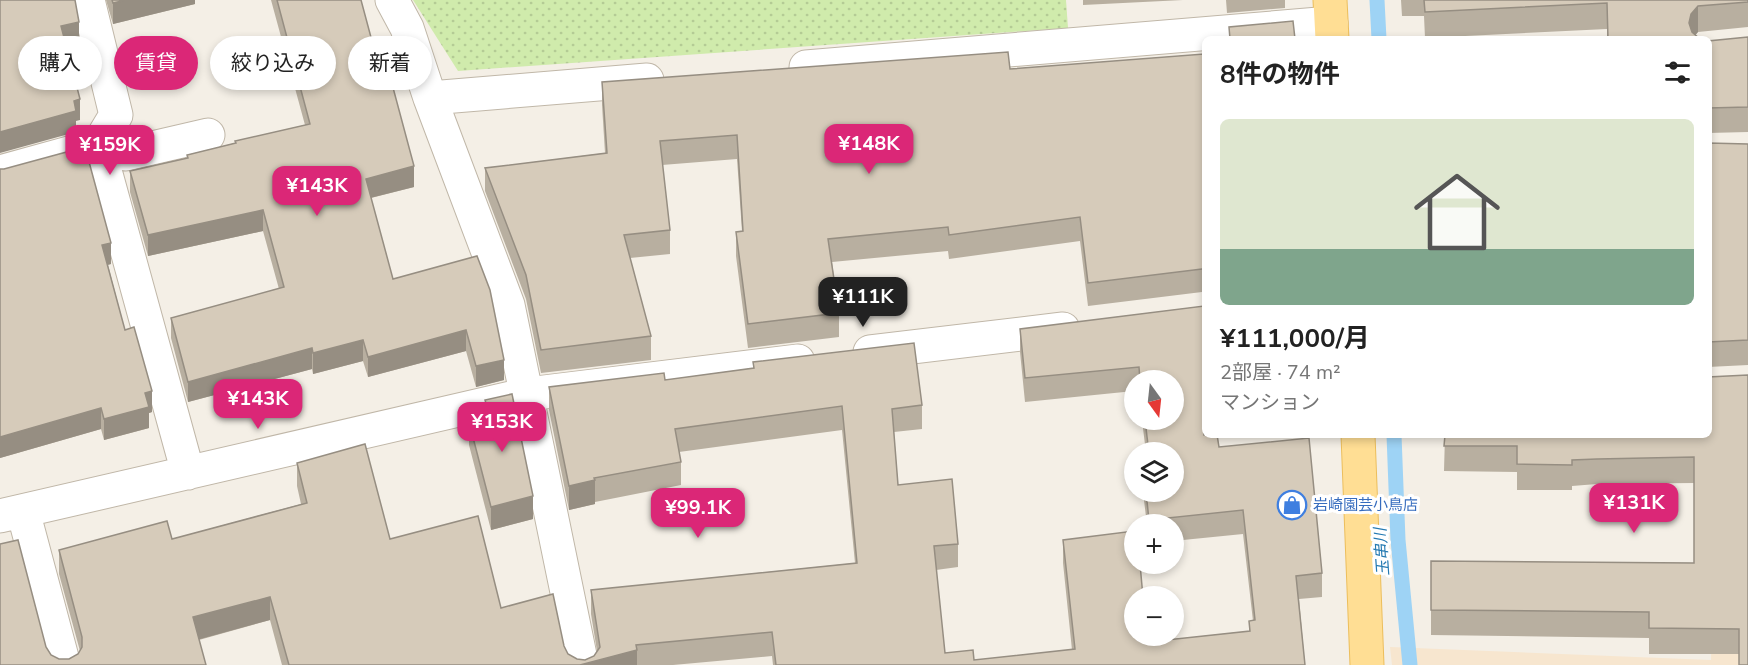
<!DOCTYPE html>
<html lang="ja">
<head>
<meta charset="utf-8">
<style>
	:root { --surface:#fff; --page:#f2f2f2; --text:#222; --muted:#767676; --accent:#db2777 }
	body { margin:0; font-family:"Nunito Sans","Noto Sans JP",sans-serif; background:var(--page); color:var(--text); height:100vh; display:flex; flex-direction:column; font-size:22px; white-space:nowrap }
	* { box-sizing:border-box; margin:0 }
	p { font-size:20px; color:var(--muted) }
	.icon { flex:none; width:33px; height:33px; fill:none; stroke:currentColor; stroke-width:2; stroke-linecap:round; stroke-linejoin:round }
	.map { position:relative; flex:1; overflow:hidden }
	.drawer { position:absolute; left:1202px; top:36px; width:510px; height:402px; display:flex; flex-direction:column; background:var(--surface); border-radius:9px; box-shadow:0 3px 9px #0003 }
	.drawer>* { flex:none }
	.hud { position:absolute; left:18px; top:36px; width:570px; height:54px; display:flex; gap:12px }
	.needle { width:39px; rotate:165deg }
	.buttons { position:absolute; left:1124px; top:370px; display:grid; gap:12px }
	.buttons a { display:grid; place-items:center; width:60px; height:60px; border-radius:50%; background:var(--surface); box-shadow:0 3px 9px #0003; font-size:30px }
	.price { position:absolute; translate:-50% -51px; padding:0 14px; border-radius:12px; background:var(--accent); color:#fff; font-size:20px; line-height:39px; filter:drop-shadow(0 2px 3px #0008) }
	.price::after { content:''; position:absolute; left:50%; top:36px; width:18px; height:14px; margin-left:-9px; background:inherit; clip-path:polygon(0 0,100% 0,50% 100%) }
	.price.active { background:#222; color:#fff }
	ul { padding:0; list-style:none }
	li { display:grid; align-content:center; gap:12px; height:318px; padding:0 18px }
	li span { display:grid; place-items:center; height:186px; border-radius:9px; color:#555 }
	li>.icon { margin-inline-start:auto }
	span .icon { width:108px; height:108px; fill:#fffc; stroke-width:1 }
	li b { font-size:26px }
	h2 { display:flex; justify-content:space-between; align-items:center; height:72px; padding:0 18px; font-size:26px }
	.pill { padding:0 21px; border-radius:27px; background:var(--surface); box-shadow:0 3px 9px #0003; font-size:21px; line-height:54px }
	.pill.active { background:var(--accent); color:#fff }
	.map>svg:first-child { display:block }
	.commercial { fill:#f7e6cf }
	.park { fill:url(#park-dots) }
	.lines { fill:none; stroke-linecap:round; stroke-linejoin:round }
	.stream { stroke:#9ed3f5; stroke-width:15 }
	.minor-casing { stroke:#c0b7a8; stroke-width:35 }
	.primary-casing { stroke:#ecbe5c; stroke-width:35 }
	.minor { stroke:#fff; stroke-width:33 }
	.primary { stroke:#ffde94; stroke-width:33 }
	.wall { fill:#b8afa0 }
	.shaded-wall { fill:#968e82 }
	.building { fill:#d6cbba; stroke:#968e82; stroke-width:1.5 }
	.labels { text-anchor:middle; stroke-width:6; stroke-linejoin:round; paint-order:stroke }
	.shop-label { font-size:15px; fill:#366cbe; stroke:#fff; text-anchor:start }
	.water-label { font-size:16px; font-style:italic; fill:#257ab2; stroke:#fff }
</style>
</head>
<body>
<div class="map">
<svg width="1748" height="665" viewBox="0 0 1748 665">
	<defs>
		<pattern id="park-dots" width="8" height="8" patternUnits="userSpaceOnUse" patternTransform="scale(1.5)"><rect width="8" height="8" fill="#d0ebac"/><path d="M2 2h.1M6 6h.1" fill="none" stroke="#b4cb95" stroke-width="1.8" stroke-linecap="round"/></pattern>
	</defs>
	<rect width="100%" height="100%" fill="#f4efe6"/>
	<path class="commercial" d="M1713,574L1748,665H1392L1390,647L1711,660Z"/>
	<path class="park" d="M413,0H1066L1068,28L458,71Z"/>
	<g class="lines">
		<path class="stream" d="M1377,0L1379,39
			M1394,435L1398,540L1410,665"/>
		<g class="minor-casing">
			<path id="minor" d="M88,0L116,115L98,145L188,473
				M392,0L407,28L430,98L508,305L582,665
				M806,67L1331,23
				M430,98L647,80
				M0,172L98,145L126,154L208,135
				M870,352L1063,329
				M23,511L64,665
				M0,516L528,394L798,361"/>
		</g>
		<g class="primary-casing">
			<path id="primary" d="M1330,0L1332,39
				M1358,435L1367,665"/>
		</g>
		<use href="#minor" class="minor"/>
		<use href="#primary" class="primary"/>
	</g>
	<path class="wall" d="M106,0H195V4L113,24Z
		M271,0H361L376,56L414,187L371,198L393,279L477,256L504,380L476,387L466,351L368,377L363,361L313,374L312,369L188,402L171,338V318L279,289L263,231L148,256L130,192V171L187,158V155L235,143V141L305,125Z
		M1083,0H1183L1083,5Z
		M1226,0H1285V8L1227,13Z
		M1401,0H1748V27L1698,32L1695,35L1700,39H1607V29L1425,38L1424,16H1402Z
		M1748,37V132L1708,133V41Z
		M1204,54V293L1202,292L1088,306L1080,241L949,259L948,251L832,262L839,313V337L748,348L736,256V232L742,231L737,159L662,165L670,230V254L630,258L651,336V360L541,373L526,299L485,191V168L605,153L602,105V82L1010,69Z
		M1708,143L1748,144V365L1708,367Z
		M0,169L111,264L108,265L125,330L152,412L149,413V428L104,440L101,429L0,458Z
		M1204,306L1219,447L1322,573V597L1299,599L1305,665H773L772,656L673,665H282L270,620L199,640L206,665H0L46,647L51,655L59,659H69L78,654L80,651L59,574V550L172,539L301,504L297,486V463L390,539L564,646L568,654L577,659L585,660L594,656L597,651L591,614V590L855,563L842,430L679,452L681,462V485L595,502V504L569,510L549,410V387L665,380L753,368V362L922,405V429L894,432L898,485L958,544V567L936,570L945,653L974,660L1072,650L1063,563V540L1148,642L1249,631V621H1253L1243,534L1173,541V525H1147L1143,492H1173V453H1146L1142,420H1173V381H1134V391L1025,402L1020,352V329Z
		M1748,375L1739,654H1649V638L1431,635V561L1694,563V483L1597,484L1572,486V490H1517V472L1444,471L1445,435Z
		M485,400L533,519L491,530L469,445V422L485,418Z"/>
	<path class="shaded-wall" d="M126,0H195V4L113,24V3Z
		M1698,6V32L1692,39L1689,23L1691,14Z
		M79,22V42L61,47V26Z
		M80,99V120L76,121V132L0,153V132L74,101Z
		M414,166V187L366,199V179Z
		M263,210V231L148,256V235Z
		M111,243V264L102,266V245Z
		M466,330V351L368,377V357Z
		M363,340V361L313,374V353Z
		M312,348V369L188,402V382Z
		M504,360V380L476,387V366Z
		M152,391V412L149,413V428L104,440V419L145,393Z
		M101,408V429L0,458V437Z
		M595,480V504L569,510V486Z
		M533,496V519L491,530V507Z
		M270,597V620L193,641V617Z
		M637,650V665H580Z"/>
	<path class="building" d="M0,0H75L79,22L61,26L80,99L74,101L76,111L0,132Z
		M112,0H126L113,3Z
		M277,0H361L376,56L384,54L414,166L366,179L393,279L477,256L490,290L504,360L476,366L466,330L368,357L363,340L313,353L312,348L188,382L171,318L284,287L263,210L148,235L130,171L188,158L187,155L236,143L235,141L310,124Z
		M1424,0H1748V2L1698,6L1691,14L1689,23L1692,32L1700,39H1608L1607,3L1425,12Z
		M1293,21L1295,39H1230L1229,27Z
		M1748,37V107L1708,108V41Z
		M1008,52L1010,69L1204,54V269H1202L1088,283L1080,217L949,235L948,227L828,239L839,313L748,324L736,232L743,231L737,135L660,141L670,230L624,235L651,336L541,350L526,275L485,168L607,153L602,82Z
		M1708,143L1748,144V340L1708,342Z
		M85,147L111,243L102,245L125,330L134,327L152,391L145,393L149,407L104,419L101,408L0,437V169H4Z
		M1204,306V435H1217L1219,447L1309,438L1322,573L1296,576L1305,665H776L772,632L636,645L637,650L580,665H289L270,597L193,617L206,665H0V544L18,540L46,647L51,655L59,659H69L78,654L82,647V637L59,550L167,521L172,539L307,503L297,463L365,444L390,539L478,516L501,608L553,594L564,646L568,654L577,659L585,660L594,656L600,647L591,590L857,563L842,406L675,429L681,462L594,478L595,480L569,486L549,387L664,373L665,380L754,368L753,362L914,343L922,405L892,409L898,485L952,479L958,544L934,546L945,653L973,650L974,660L1075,649L1063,540L1134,531V564H1140L1143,597H1134V636H1147L1148,642L1250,631L1249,621L1255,620L1243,510L1149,520L1146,492H1173V453H1149L1145,420H1173V381H1140L1139,367L1025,378L1020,329Z
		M1748,375V665H1739V629L1649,628V612L1431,610V561L1694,563V457L1597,459L1572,460V465L1517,464V446H1444L1445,435H1708V377Z
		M512,394L533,496L491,507L469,422L490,417L485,400Z"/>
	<defs>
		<g id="shop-ring" transform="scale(1.5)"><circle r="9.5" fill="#fff" stroke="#3f7fe0" stroke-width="1.5"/><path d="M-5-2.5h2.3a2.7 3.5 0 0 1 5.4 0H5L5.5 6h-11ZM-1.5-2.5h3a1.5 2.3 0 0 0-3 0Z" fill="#3f7fe0"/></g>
	</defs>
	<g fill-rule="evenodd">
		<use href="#shop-ring" x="1292" y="505"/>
	</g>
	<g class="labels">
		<g class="shop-label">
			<text x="1313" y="510">岩崎園芸小鳥店</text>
		</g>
		<g class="water-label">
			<text transform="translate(1381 552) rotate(-94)" y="6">玉串川</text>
		</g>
	</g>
</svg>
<div class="buttons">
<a><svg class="needle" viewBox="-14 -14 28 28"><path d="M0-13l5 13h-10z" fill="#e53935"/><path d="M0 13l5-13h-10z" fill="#767676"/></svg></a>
<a><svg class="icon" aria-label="layers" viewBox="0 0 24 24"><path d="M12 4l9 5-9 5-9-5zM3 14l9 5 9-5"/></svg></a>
<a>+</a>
<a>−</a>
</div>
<b class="price" style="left:869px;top:175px">¥148K</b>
<b class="price" style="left:110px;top:176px">¥159K</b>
<b class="price" style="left:317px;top:217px">¥143K</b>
<b class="price active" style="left:863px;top:328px">¥111K</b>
<b class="price" style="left:258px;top:430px">¥143K</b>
<b class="price" style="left:502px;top:453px">¥153K</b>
<b class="price" style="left:1634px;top:534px">¥131K</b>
<b class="price" style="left:698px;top:539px">¥99.1K</b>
<div class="hud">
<a class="pill">購入</a>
<a class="pill active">賃貸</a>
<a class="pill">絞り込み</a>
<a class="pill">新着</a>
</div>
<section class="drawer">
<h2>8件の物件<svg class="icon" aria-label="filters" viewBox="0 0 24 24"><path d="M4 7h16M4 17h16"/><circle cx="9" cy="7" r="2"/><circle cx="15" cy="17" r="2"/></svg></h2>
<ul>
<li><span style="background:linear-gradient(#dfe7d0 70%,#7fa58c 0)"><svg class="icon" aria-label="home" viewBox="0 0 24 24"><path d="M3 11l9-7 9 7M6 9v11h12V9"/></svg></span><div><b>¥111,000/月</b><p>2部屋 · 74 m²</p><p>マンション</p></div></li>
</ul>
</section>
</div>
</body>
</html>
